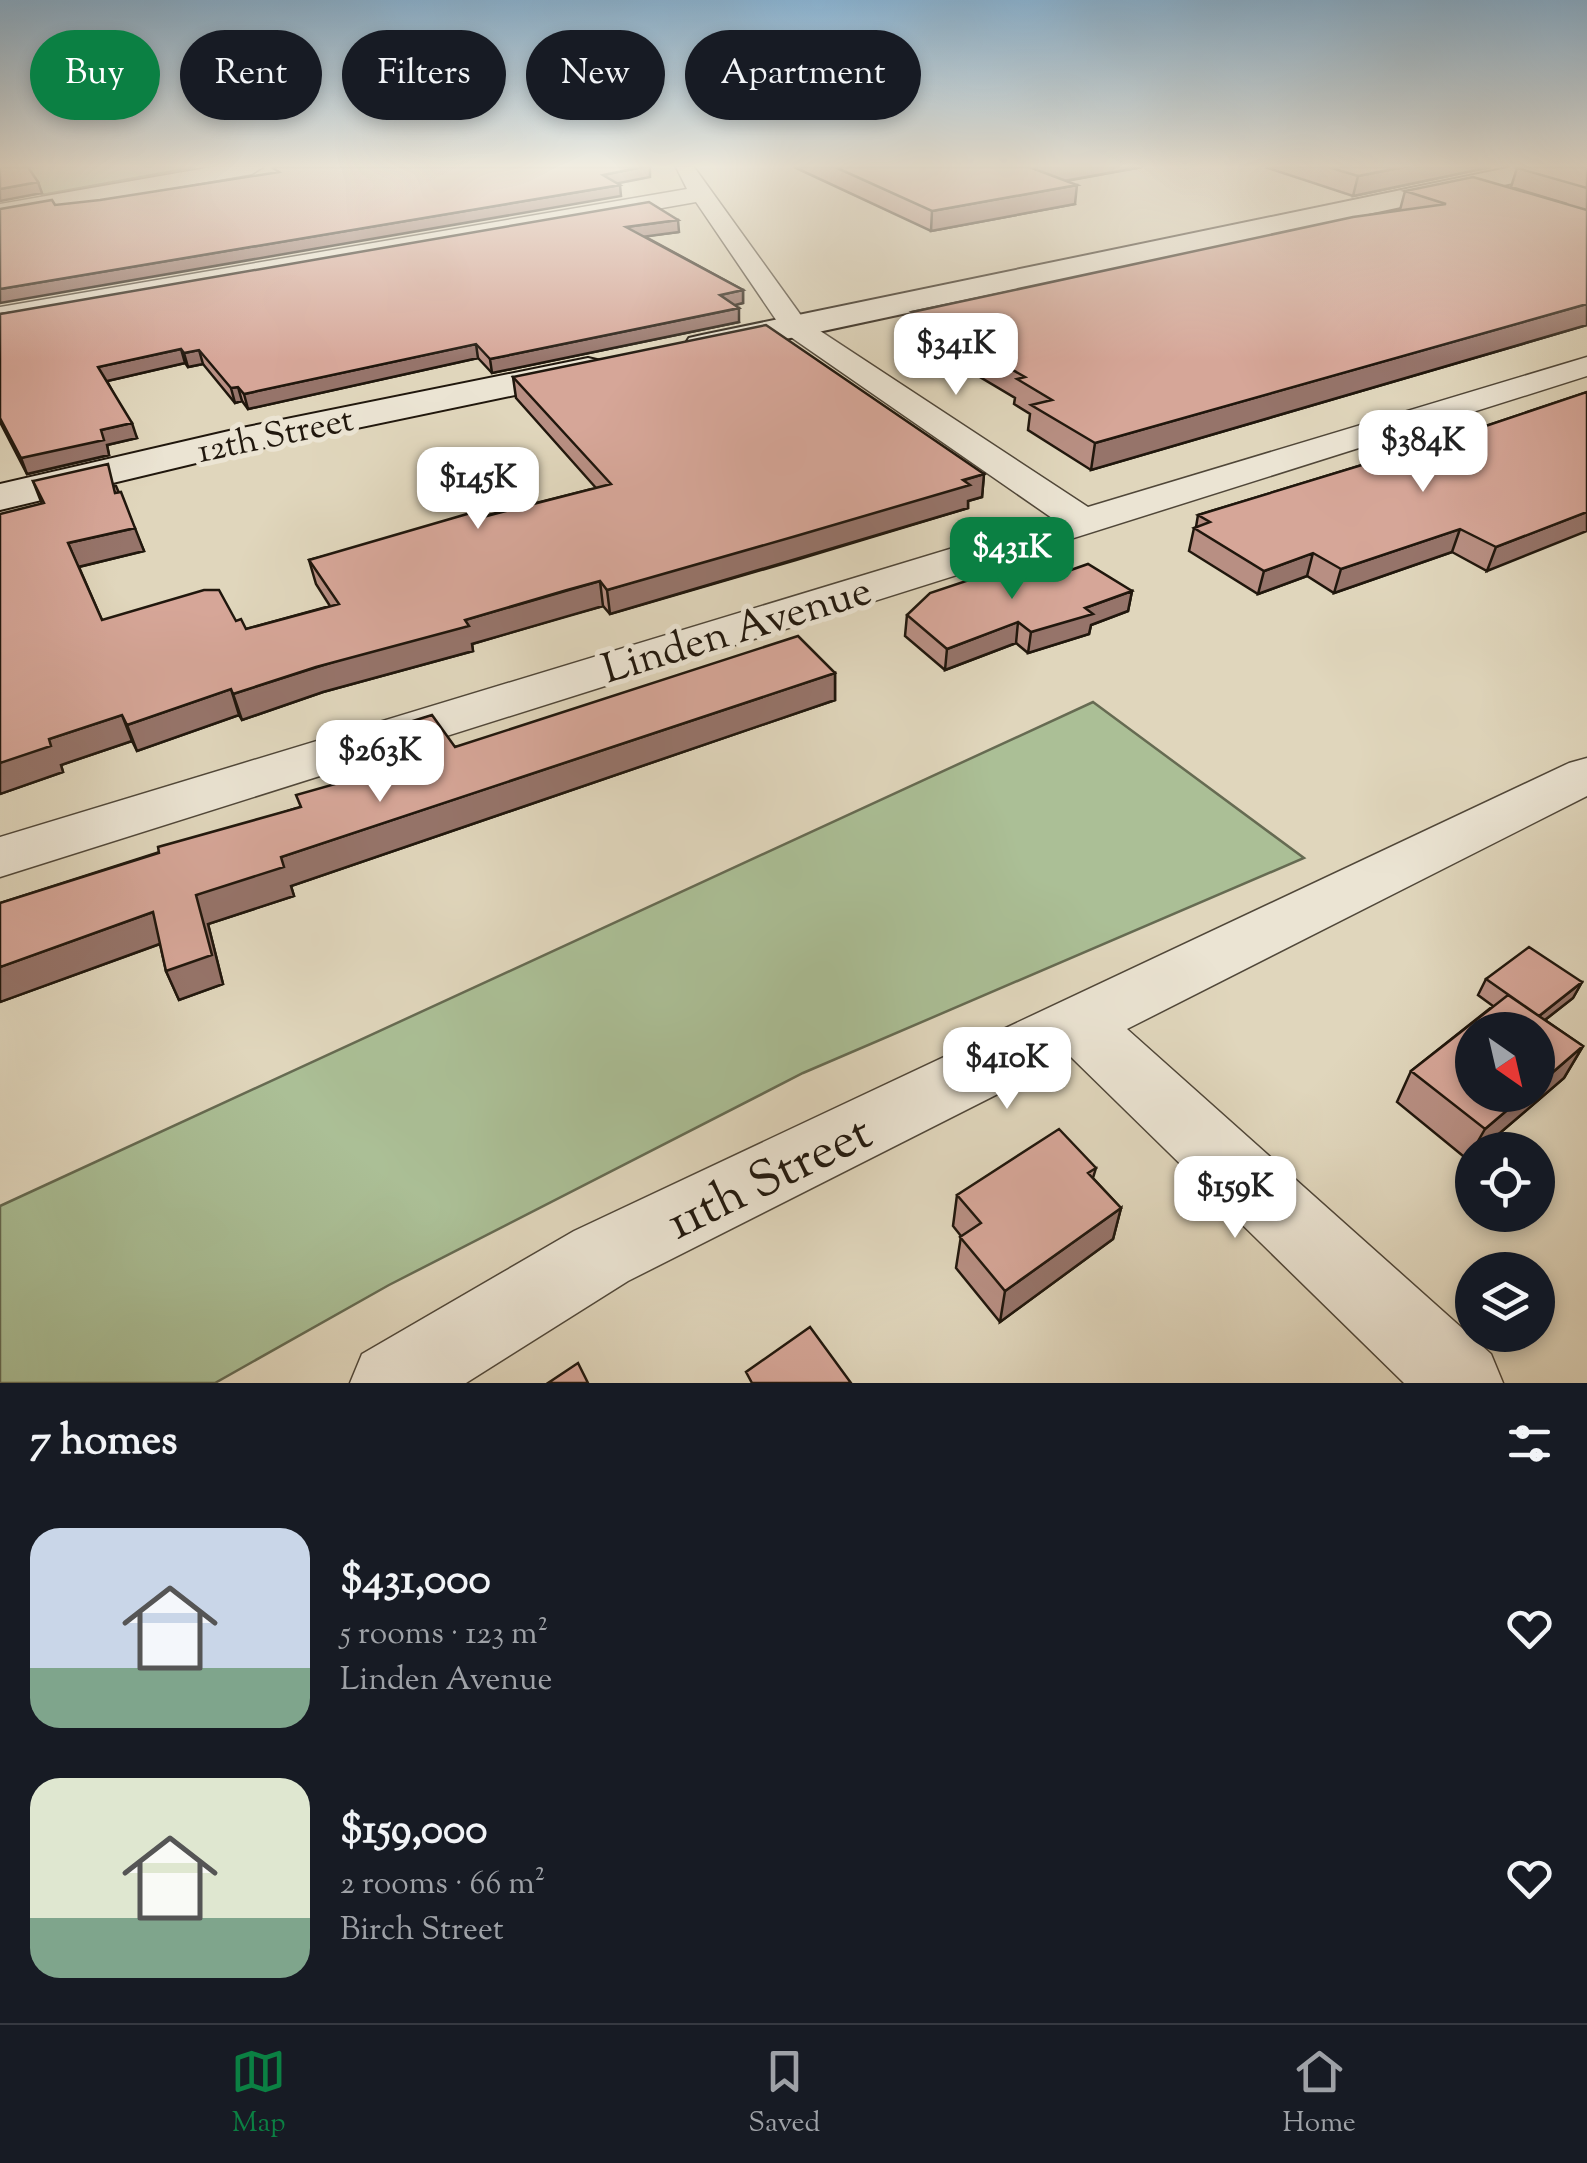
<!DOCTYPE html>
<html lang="en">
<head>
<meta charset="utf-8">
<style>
	:root { --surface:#171b24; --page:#242831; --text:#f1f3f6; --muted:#9ea1a6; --line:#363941; --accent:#0b8043 }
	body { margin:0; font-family:"Sorts Mill Goudy",serif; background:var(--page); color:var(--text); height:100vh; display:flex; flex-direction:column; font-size:38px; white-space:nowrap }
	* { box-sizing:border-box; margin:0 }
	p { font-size:32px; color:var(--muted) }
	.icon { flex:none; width:55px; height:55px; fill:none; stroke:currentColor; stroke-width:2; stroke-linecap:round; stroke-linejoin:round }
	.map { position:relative; height:1383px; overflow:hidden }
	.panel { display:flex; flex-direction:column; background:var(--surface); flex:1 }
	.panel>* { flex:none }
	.banner { position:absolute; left:30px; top:30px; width:1000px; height:90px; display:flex; gap:20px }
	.needle { width:65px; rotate:146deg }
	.fabs { position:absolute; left:1455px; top:1012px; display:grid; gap:20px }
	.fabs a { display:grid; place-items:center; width:100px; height:100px; border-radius:50%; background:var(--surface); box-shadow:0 5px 15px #0003; font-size:50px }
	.price { position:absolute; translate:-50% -85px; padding:0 22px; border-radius:20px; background:#fff; color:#222; font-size:32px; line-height:65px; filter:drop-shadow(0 2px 5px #0008) }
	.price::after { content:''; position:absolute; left:50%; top:60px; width:30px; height:22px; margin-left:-15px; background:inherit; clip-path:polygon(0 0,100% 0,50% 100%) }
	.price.on { background:var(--accent); color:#fff }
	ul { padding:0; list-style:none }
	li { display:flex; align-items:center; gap:30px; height:250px; padding:0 30px }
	li span { display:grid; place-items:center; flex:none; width:280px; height:200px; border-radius:30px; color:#555 }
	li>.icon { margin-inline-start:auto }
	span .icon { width:120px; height:120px; fill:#fffc; stroke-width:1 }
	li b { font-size:42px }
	h2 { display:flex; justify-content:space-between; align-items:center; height:120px; padding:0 30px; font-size:42px }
	.pill { padding:0 35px; border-radius:45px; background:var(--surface); box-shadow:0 5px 15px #0003; font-size:35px; line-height:90px }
	.pill.on { background:var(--accent); color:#fff }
	.tab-bar { display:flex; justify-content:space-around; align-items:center; height:140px; border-top:2px solid var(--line); background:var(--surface); font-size:28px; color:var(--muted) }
	.tab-bar a { display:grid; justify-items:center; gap:5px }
	.tab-bar .on { color:var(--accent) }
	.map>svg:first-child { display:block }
	.green { fill:#abbf96; stroke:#666b52; stroke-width:2.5 }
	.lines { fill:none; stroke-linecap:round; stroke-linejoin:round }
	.street-casing { stroke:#504739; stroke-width:3 }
	.secondary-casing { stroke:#20170d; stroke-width:4 }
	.street { fill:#ebe4d3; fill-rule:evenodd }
	.secondary { fill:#ebe4d3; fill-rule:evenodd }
	.wall { fill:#b88f83; stroke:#20170d; stroke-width:2.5 }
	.shaded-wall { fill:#96746a; stroke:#20170d; stroke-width:2.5 }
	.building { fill:#d6a698; stroke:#20170d; stroke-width:2.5 }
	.labels { text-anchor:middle; stroke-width:10; stroke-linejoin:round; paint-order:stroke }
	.far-street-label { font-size:35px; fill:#20170d; stroke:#ebe4d3 }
	.street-label { font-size:42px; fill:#20170d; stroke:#ebe4d3 }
	.near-street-label { font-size:50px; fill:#20170d; stroke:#ebe4d3 }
</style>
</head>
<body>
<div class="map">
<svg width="1587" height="1383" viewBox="0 0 1587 1383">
	<rect width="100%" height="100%" fill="#e0d6bc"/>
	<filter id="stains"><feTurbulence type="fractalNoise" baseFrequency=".002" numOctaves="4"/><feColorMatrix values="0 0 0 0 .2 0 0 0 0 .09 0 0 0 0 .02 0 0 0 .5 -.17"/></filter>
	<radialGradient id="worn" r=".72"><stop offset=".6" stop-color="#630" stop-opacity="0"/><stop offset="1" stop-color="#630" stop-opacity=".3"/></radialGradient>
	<path class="green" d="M21,167H196L42,195Z
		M1093,702L1304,858L803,1073L389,1285L215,1383H0V1206Z"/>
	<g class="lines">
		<g class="street-casing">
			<path id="street" d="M212,167H263L252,174L0,218V204Z
				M676,167H694L805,321L1088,507L1587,357V376L0,877V837L1052,518L785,333L696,202L0,325V307L687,189Z
				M1587,758V796L1127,1029L1491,1354L1503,1383H1404L1071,1057L628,1281L466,1383H350L362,1354L574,1231L1569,763Z"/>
		</g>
		<g class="secondary-casing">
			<path id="secondary" d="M1512,167H1562L1550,175L702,357L689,354L684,346L689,338L702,335Z
				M588,358L601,361L606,369L601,377L242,452L0,510V484L242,428Z"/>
		</g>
		<use href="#street" class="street"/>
		<use href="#secondary" class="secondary"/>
	</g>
	<path class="wall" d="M794,167H1142L1066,181L1075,204L931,231Z
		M1265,167H1491L1353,196Z
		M1587,167V325L1091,470L1028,430L1030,414L1014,404L1015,398L911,336L912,312L1400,210L1405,191L1567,204L1511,187L1517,168Z
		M679,232L644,236L743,290V303L734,305L739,322L492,373L478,358L248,409L242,401L235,403L203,364L188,367L185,363L107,381L137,438L107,445L109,455L27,474L0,422V314Z
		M513,377L984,474L982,497L968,501V508L796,560L610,614L603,606L570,615L472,644L473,651L323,692L242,720L239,715L137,751L132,741L61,765L63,772L0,794L42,504L33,481L116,486L144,551L79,567L102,620L236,621L246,629L330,606L316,584L309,560L596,488L516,398Z
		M1587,392L1487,571L1452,552L1334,593L1307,576L1258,594L1189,551L1194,528L1196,527L1198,515L1444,440Z
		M1045,579L1132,591L1128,611L1091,625L1089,634L1028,653L1016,643L945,670L905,636L907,615Z
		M835,673V700L291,886L294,896L208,924L223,984L179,1000L166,971L160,944L0,1002V903L300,807L414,761L409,752L403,724L455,747Z
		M1486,979L1582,982L1573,998L1545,1020L1583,1046L1564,1078L1480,1150H1472V1156L1468,1160L1397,1102L1411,1071L1493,1006L1478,995Z
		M1096,1168L1093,1178L1121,1208L1113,1239L1000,1322L956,1268L961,1236L953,1226L957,1195Z"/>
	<path class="shaded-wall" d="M642,167H650V177L604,186L603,175Z
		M1037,167H1142L1030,187L1032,168Z
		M1404,167H1491L1353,196L1358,176Z
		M38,182L42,193L0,201V189Z
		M620,185L621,196L0,303V289Z
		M1077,185L1075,204L931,231L932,211Z
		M678,220L679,232L627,239L626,227Z
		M743,290V303L720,309V295Z
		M1587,304V325L1091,470L1095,443Z
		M739,308V322L492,373L490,359Z
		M476,344L478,358L248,409L244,394Z
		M181,349L185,363L103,382L98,367Z
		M199,350L203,364L188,367L184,353Z
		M238,387L242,401L235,403L231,388Z
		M132,423L137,438L107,445L109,455L27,474L21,458L101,430Z
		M984,474L982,497L968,501V508L610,614L607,590Z
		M1587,512V531L1487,571L1496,547Z
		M135,528L144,551L78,567L68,543Z
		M1460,529L1452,552L1334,593L1341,569Z
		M1313,553L1307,576L1258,594L1264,571Z
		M600,581L603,606L472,644L473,651L323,692L242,720L233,694L465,620Z
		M1132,591L1128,611L1091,625L1089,634L1028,653L1031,632L1085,608Z
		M1018,622L1016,643L945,670L947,649Z
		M835,673V700L291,886L294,896L208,924L223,984L179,1000L166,971L196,895L281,857Z
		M231,689L239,715L137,751L127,725Z
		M122,715L132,741L61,765L63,772L0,794V763L49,739Z
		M153,912L165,942L0,1002V967Z
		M1582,982L1573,998L1532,1030L1538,1017Z
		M1583,1046L1564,1078L1480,1150H1473L1485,1129L1525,1095H1538V1085Z
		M1121,1208L1113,1239L1000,1322L1005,1291Z"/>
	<path class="building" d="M0,167H28L38,182L0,189Z
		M277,167H642L603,175L620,185L0,289V209L52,200L55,205L100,200L279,172L273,168Z
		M835,167H1037L1032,168L1077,185L932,211Z
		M1328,167H1404L1358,176Z
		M1521,167H1587V188L1517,168Z
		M1473,177L1587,210V304L1095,443L1031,405L1052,400L1017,379L1025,377L912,312L1353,217L1446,204L1405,191Z
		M649,202L678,220L626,227L743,290L720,295L739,308L490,359L476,344L244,394L238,387L231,388L199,350L184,353L181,349L98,367L132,423L101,430L104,440L21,458L0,418V314Z
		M766,325L984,474L963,480L970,485L796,536L607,590L600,581L567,590L465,620L469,626L316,667L233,694L231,689L127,725L122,715L49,739L51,746L0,763V514L44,503L33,481L108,464L115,493L121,492L135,528L68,543L102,620L204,590H219L236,621L241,619L246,629L339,604L309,560L474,512L479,518L611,484L513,377Z
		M1587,392V512L1496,547L1460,529L1341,569L1313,553L1264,571L1194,528L1210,522L1198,515L1444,440Z
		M1023,562L1045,579L1088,564L1132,591L1085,608L1093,614L1031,632L1018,622L947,649L907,615L930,593Z
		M798,636L835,673L281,857L284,867L196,895L212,955L166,971L153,912L0,967V903L159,853L158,847L301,807L296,795L420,760L403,724L432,715L455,747Z
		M1529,947L1582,982L1539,1016L1486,979Z
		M1508,995L1583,1046L1538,1085V1030H1472V1095H1525L1485,1129L1411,1071Z
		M1059,1129L1096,1168L1088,1173L1121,1208L1005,1291L960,1237L981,1223L957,1195Z
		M810,1327L851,1383H752L746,1372Z
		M578,1363L588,1383H548Z"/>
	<linearGradient id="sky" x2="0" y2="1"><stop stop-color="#89b5d6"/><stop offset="0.46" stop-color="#f1ede1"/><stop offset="1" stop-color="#f1ede1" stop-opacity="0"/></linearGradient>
	<rect width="1587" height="361" fill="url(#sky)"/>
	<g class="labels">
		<g class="far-street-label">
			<text transform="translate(275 434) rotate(-12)" y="12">12th Street</text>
		</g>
		<g class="street-label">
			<text transform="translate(736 628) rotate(-17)" y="15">Linden Avenue</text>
		</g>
		<g class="near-street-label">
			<text transform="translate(768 1175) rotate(-26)" y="18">11th Street</text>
		</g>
	</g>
	<rect width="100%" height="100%" filter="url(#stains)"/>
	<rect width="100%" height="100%" fill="url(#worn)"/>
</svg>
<div class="fabs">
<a><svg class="needle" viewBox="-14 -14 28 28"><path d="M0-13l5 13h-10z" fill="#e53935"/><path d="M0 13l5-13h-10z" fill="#9ea1a6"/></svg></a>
<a><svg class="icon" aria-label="locate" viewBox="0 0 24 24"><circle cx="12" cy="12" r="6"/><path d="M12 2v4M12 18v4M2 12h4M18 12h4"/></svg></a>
<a><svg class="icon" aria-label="layers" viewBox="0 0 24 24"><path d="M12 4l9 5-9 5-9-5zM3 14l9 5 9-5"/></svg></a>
</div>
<b class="price" style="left:956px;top:398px">$341K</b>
<b class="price" style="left:1423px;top:495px">$384K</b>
<b class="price" style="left:478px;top:532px">$145K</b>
<b class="price on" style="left:1012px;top:602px">$431K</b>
<b class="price" style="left:380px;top:805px">$263K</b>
<b class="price" style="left:1007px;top:1112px">$410K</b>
<b class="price" style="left:1235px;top:1241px">$159K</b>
<div class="banner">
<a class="pill on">Buy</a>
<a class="pill">Rent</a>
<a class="pill">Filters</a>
<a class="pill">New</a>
<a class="pill">Apartment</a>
</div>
</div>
<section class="panel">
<h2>7 homes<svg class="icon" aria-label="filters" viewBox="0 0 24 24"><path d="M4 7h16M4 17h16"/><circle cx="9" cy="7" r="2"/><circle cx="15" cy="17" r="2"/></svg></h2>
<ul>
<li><span style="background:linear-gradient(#c9d6e8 70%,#7fa58c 0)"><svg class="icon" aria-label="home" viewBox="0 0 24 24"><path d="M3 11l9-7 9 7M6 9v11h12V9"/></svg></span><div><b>$431,000</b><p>5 rooms · 123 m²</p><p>Linden Avenue</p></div><svg class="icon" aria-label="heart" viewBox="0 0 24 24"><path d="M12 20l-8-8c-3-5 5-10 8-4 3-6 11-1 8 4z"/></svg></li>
<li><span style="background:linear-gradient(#dfe7d0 70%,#7fa58c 0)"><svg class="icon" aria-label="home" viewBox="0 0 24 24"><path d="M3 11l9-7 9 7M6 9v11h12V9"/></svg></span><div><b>$159,000</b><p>2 rooms · 66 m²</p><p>Birch Street</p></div><svg class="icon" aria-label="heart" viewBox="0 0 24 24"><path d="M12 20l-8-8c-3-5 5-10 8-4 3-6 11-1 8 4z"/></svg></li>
</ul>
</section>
<nav class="tab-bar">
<a class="on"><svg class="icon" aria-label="map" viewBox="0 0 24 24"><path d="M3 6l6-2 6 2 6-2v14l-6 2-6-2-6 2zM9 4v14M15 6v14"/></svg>Map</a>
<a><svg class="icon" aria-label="saved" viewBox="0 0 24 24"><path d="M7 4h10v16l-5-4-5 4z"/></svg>Saved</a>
<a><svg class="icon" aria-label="home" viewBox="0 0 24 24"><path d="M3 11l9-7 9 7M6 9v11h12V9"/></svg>Home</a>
</nav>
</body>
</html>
